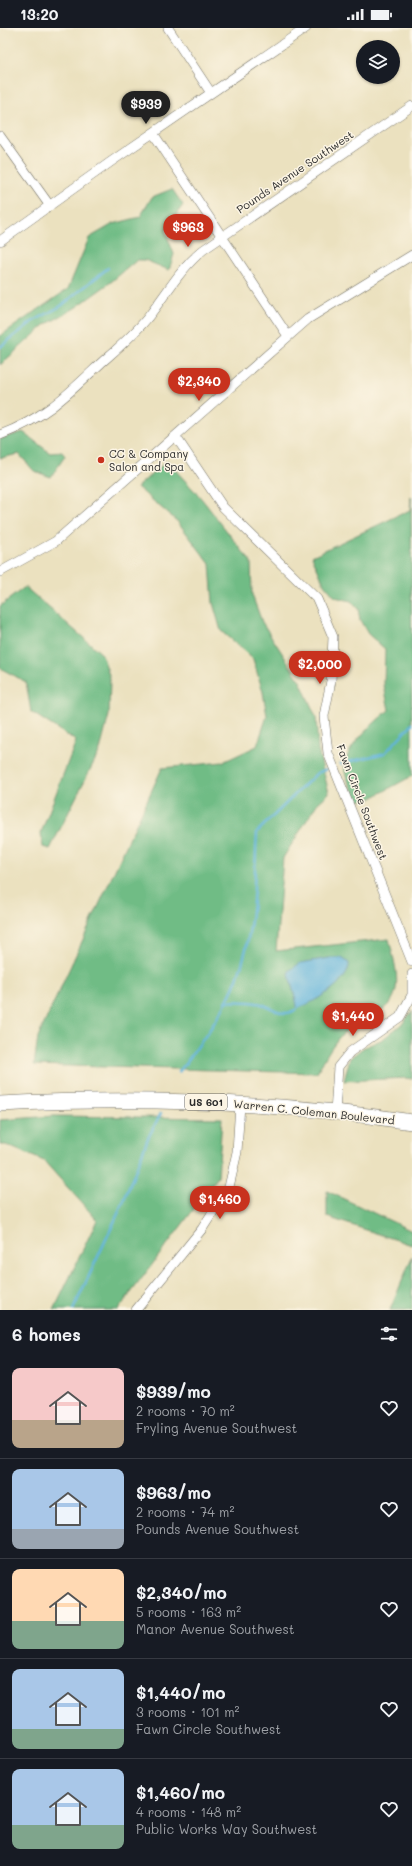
<!DOCTYPE html>
<html lang="en">
<head>
<meta charset="utf-8">
<style>
	:root { --surface:#171b24; --page:#20242c; --text:#f1f3f6; --muted:#9ea1a6; --line:#363941; --accent:#c8321e }
	body { margin:0; font-family:Mali,sans-serif; background:var(--page); color:var(--text); height:100vh; display:flex; flex-direction:column; font-size:15px; white-space:nowrap }
	* { box-sizing:border-box; margin:0 }
	p { font-size:13px; color:var(--muted) }
	.icon { flex:none; width:22px; height:22px; fill:none; stroke:currentColor; stroke-width:2; stroke-linecap:round; stroke-linejoin:round }
	.map { position:relative; height:1282px; overflow:hidden }
	.sheet { display:flex; flex-direction:column; background:var(--surface); flex:1 }
	.sheet>* { flex:none }
	.fabs { position:absolute; left:356px; top:12px; display:grid; gap:8px }
	.fabs a { display:grid; place-items:center; width:44px; height:44px; border-radius:50%; background:var(--surface); box-shadow:0 1px 3px #0004; font-size:20px }
	.price { position:absolute; translate:-50% -34px; padding:0 9px; border-radius:14px; background:var(--accent); color:#fff; font-size:13px; line-height:26px; filter:drop-shadow(0 1px 2px #0008) }
	.price::after { content:''; position:absolute; left:50%; top:24px; width:12px; height:9px; margin-left:-6px; background:inherit; clip-path:polygon(0 0,100% 0,50% 100%) }
	.price.current { background:#222; color:#fff }
	ul { padding:0; list-style:none }
	li { display:flex; align-items:center; gap:12px; height:100px; padding:0 12px }
	li+li { border-top:1px solid var(--line) }
	li span { display:grid; place-items:center; flex:none; width:112px; height:80px; border-radius:8px; color:#555 }
	li>.icon { margin-inline-start:auto }
	span .icon { width:48px; height:48px; fill:#fffc; stroke-width:1 }
	li b { font-size:17px }
	h2 { display:flex; justify-content:space-between; align-items:center; height:48px; padding:0 12px; font-size:17px }
	.status { display:flex; justify-content:space-between; align-items:center; height:28px; padding:0 20px; background:var(--surface); direction:ltr }
	.status svg { height:11px; fill:currentColor }
	.map>svg:first-child { display:block }
	.forest { fill:#6fbc85; stroke:#4d7458 }
	.water { fill:#61b4dc; stroke:#467084 }
	.lines { fill:none; stroke-linecap:round; stroke-linejoin:round }
	.stream { stroke:#61b4dc; stroke-width:2.5 }
	.minor-casing { stroke:#6e6b5f; stroke-width:10 }
	.trunk-casing { stroke:#6e6b5f; stroke-width:16 }
	.minor { stroke:#fff; stroke-width:9 }
	.trunk { stroke:#fff; stroke-width:15 }
	.poi-dot { fill:#c8321e; stroke:#fcf5e5; stroke-width:1.5 }
	.labels { text-anchor:middle; stroke-width:3; stroke-linejoin:round; paint-order:stroke }
	.shield { fill:#fcf5e5; stroke:#6a6863; stroke-width:1 }
	.shield-label { font-size:10px; font-weight:bold; fill:#2b2b2b }
	.street-label { font-size:11px; fill:#2b2b2b; stroke:#fcf5e5 }
	.poi-label { font-size:11px; fill:#2b2b2b; stroke:#fcf5e5; text-anchor:start }
</style>
</head>
<body>
<div class="status"><b>13:20</b><svg viewBox="0 0 49 12"><path d="M0 12V9h3v3zM5 12V6h3v6zM10 12V3h3v9zM15 12V0h3v12zM26 1h20v11H26zM47 4h2v5h-2z"/></svg></div>
<div class="map">
<svg width="412" height="1282" viewBox="0 0 412 1282">
	<rect width="100%" height="100%" fill="#fcf5e5"/>
	<filter id="ink" filterUnits="userSpaceOnUse"><feTurbulence type="fractalNoise" baseFrequency=".025" numOctaves="2"/><feDisplacementMap in="SourceGraphic" scale="8" xChannelSelector="R" yChannelSelector="G"/><feConvolveMatrix kernelMatrix="1 2 1 2 8 2 1 2 1" color-interpolation-filters="sRGB"/></filter>
	<filter id="wash" filterUnits="userSpaceOnUse"><feTurbulence type="fractalNoise" baseFrequency=".012" numOctaves="4" result="noise"/><feDisplacementMap in="SourceGraphic" scale="16" xChannelSelector="R" yChannelSelector="G"/><feGaussianBlur stdDeviation="0.9" result="paint"/><feColorMatrix in="noise" values="0 0 0 0 0 0 0 0 0 0 0 0 0 0 0 0 0 1.4 0 .05"/><feComposite in="paint" operator="in"/></filter>
	<g filter="url(#wash)">
		<rect width="100%" height="100%" fill="#ebe1bf"/>
		<path class="forest" d="M172,161L183,177L165,203L174,226L169,242L145,232H137L111,254L75,280L45,297L0,337V308L68,261L89,210L113,196L140,189L152,169Z
			M23,404L50,425L62,424L65,428L51,449L34,443L19,426L0,430V411Z
			M167,433L201,470L251,534L252,567L262,594L300,653L316,689L318,722L329,765L317,776L283,830L276,923L389,911C393,930 404,959 389,976C380,986 359,991 349,1000C334,1012 326,1028 317,1045L34,1037L38,1009L162,740L223,734L257,718L267,688L263,664L253,631L221,603L213,575L210,536L178,494L137,459Z
			M411,469L412,748L368,772H358C354,763 347,753 345,744C341,721 374,695 389,682L384,657L385,621L368,606L360,592L358,581L351,573L335,569L324,556L312,528L410,482Z
			M25,559L102,626L110,650L109,687L100,722L50,821L43,819L41,805L76,713L31,684L26,654L0,640V578Z
			M412,983V1051L406,1050L344,1053L350,1030L363,1020L383,1011L404,994Z
			M53,1088L222,1090L218,1149L118,1282H54L97,1192L44,1133L6,1117H0V1092Z
			M327,1163L412,1203V1217L327,1189Z
			M412,1229V1282H390Z"/>
		<path class="water" d="M329,930H342L349,935C351,954 312,975 297,981C297,968 289,956 289,943L300,935Z"/>
		<g class="lines">
			<path class="stream" d="M0,319L32,294L61,278L108,240
				M340,736L385,725L412,696
				M226,973C236,974 247,973 257,975C273,977 282,993 298,980
				M179,1044C201,1014 225,984 238,948C255,902 254,852 257,804L317,745L327,741
				M73,1282L123,1175L148,1110L161,1085"/>
		</g>
	</g>
	<g filter="url(#ink)">
		<g class="lines">
			<g class="minor-casing">
				<path id="minor" d="M168,0L211,65
					M153,105L288,308
					M0,108L50,178
					M0,213L112,133L306,0
					M0,407C45,390 67,367 101,335C118,320 135,306 149,288C167,265 180,241 203,222L412,78
					M176,409L223,479L317,571L333,609L331,653L324,688L328,725L412,934
					M0,544L56,513L308,291L412,227
					M335,1085L338,1039L350,1024L400,989L412,967V946
					M136,1282L202,1201L229,1159L237,1124L240,1076"/>
			</g>
			<g class="trunk-casing">
				<path id="trunk" d="M0,1076C137,1069 276,1073 412,1094"/>
			</g>
			<use href="#minor" class="minor"/>
			<use href="#trunk" class="trunk"/>
		</g>
	</g>
	<circle class="poi-dot" cx="101" cy="432" r="4"/>
	<g class="labels">
		<rect class="shield" x="185" y="1066" width="42" height="16" rx="3"/>
		<g class="shield-label">
			<text x="206" y="1078">US 601</text>
		</g>
		<g class="street-label">
			<text transform="translate(295 144) rotate(-34)" y="4">Pounds Avenue Southwest</text>
			<text transform="translate(362 774) rotate(69)" y="4">Fawn Circle Southwest</text>
			<text transform="translate(314 1084) rotate(6)" y="4">Warren C. Coleman Boulevard</text>
		</g>
		<g class="poi-label">
			<text x="109" y="430">CC &amp; Company<tspan x="109" dy="13">Salon and Spa</tspan></text>
		</g>
	</g>
</svg>
<div class="fabs">
<a><svg class="icon" aria-label="layers" viewBox="0 0 24 24"><path d="M12 4l9 5-9 5-9-5zM3 14l9 5 9-5"/></svg></a>
</div>
<b class="price current" style="left:146px;top:97px">$939</b>
<b class="price" style="left:188px;top:220px">$963</b>
<b class="price" style="left:199px;top:374px">$2,340</b>
<b class="price" style="left:320px;top:657px">$2,000</b>
<b class="price" style="left:353px;top:1009px">$1,440</b>
<b class="price" style="left:220px;top:1192px">$1,460</b>
</div>
<section class="sheet">
<h2>6 homes<svg class="icon" aria-label="filters" viewBox="0 0 24 24"><path d="M4 7h16M4 17h16"/><circle cx="9" cy="7" r="2"/><circle cx="15" cy="17" r="2"/></svg></h2>
<ul>
<li><span style="background:linear-gradient(#f6c9c9 65%,#b9a48a 0)"><svg class="icon" aria-label="home" viewBox="0 0 24 24"><path d="M3 11l9-7 9 7M6 9v11h12V9"/></svg></span><div><b>$939/mo</b><p>2 rooms · 70 m²</p><p>Fryling Avenue Southwest</p></div><svg class="icon" aria-label="heart" viewBox="0 0 24 24"><path d="M12 20l-8-8c-3-5 5-10 8-4 3-6 11-1 8 4z"/></svg></li>
<li><span style="background:linear-gradient(#a9c7e8 75%,#9aa5b1 0)"><svg class="icon" aria-label="home" viewBox="0 0 24 24"><path d="M3 11l9-7 9 7M6 9v11h12V9"/></svg></span><div><b>$963/mo</b><p>2 rooms · 74 m²</p><p>Pounds Avenue Southwest</p></div><svg class="icon" aria-label="heart" viewBox="0 0 24 24"><path d="M12 20l-8-8c-3-5 5-10 8-4 3-6 11-1 8 4z"/></svg></li>
<li><span style="background:linear-gradient(#ffd9b3 65%,#7fa58c 0)"><svg class="icon" aria-label="home" viewBox="0 0 24 24"><path d="M3 11l9-7 9 7M6 9v11h12V9"/></svg></span><div><b>$2,340/mo</b><p>5 rooms · 163 m²</p><p>Manor Avenue Southwest</p></div><svg class="icon" aria-label="heart" viewBox="0 0 24 24"><path d="M12 20l-8-8c-3-5 5-10 8-4 3-6 11-1 8 4z"/></svg></li>
<li><span style="background:linear-gradient(#a9c7e8 75%,#7fa58c 0)"><svg class="icon" aria-label="home" viewBox="0 0 24 24"><path d="M3 11l9-7 9 7M6 9v11h12V9"/></svg></span><div><b>$1,440/mo</b><p>3 rooms · 101 m²</p><p>Fawn Circle Southwest</p></div><svg class="icon" aria-label="heart" viewBox="0 0 24 24"><path d="M12 20l-8-8c-3-5 5-10 8-4 3-6 11-1 8 4z"/></svg></li>
<li><span style="background:linear-gradient(#a9c7e8 70%,#7fa58c 0)"><svg class="icon" aria-label="home" viewBox="0 0 24 24"><path d="M3 11l9-7 9 7M6 9v11h12V9"/></svg></span><div><b>$1,460/mo</b><p>4 rooms · 148 m²</p><p>Public Works Way Southwest</p></div><svg class="icon" aria-label="heart" viewBox="0 0 24 24"><path d="M12 20l-8-8c-3-5 5-10 8-4 3-6 11-1 8 4z"/></svg></li>
</ul>
</section>
</body>
</html>
